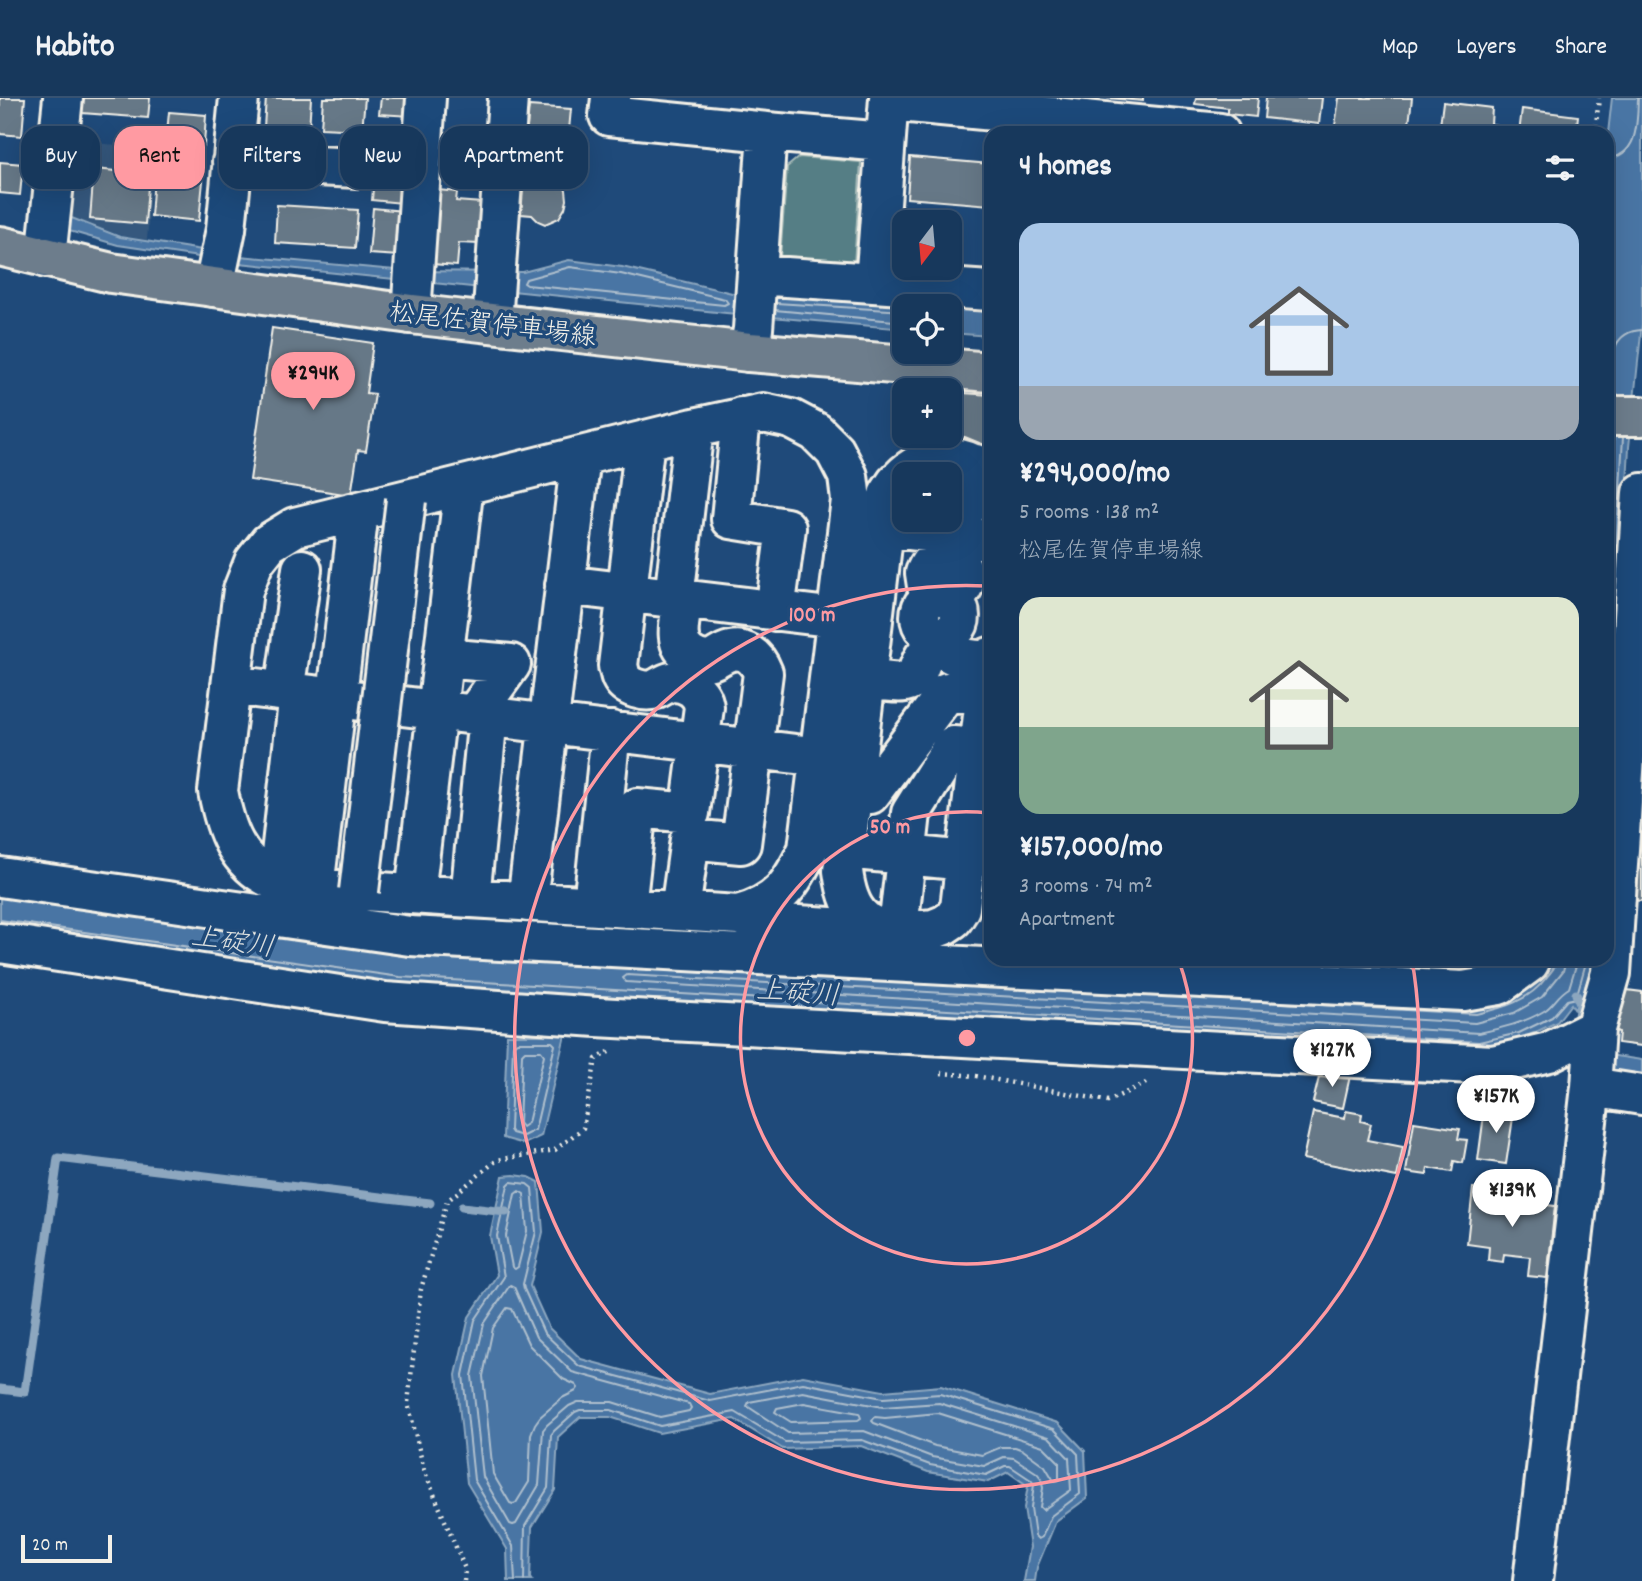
<!DOCTYPE html>
<html lang="en">
<head>
<meta charset="utf-8">
<style>
	:root { --surface:#17385c; --page:#244365; --text:#f1f3f6; --muted:#9eacbb; --line:#365272; --accent:#ff9aa2 }
	body { margin:0; font-family:Dekko,"Klee One",sans-serif; background:var(--page); color:var(--text); height:100vh; display:flex; flex-direction:column; font-size:26px; white-space:nowrap }
	* { box-sizing:border-box; margin:0 }
	p { font-size:23px; color:var(--muted) }
	.icon { flex:none; width:38px; height:38px; fill:none; stroke:currentColor; stroke-width:2; stroke-linecap:round; stroke-linejoin:round }
	.map { position:relative; flex:1; overflow:hidden }
	.panel { position:absolute; left:984px; top:28px; width:630px; height:840px; display:flex; flex-direction:column; background:var(--surface); border-radius:21px; box-shadow:0 7px 28px #0002,0 0 0 2px var(--line) }
	.panel>* { flex:none }
	.top-card { position:absolute; left:21px; top:28px; width:665px; height:63px; display:flex; gap:14px }
	.needle { width:46px; rotate:196deg }
	.tools { position:absolute; left:892px; top:112px; display:grid; gap:14px }
	.tools a { display:grid; place-items:center; width:70px; height:70px; border-radius:14px; background:var(--surface); box-shadow:0 7px 28px #0002,0 0 0 2px var(--line); font-size:35px }
	.scale { position:absolute; left:21px; bottom:18px; width:91px; box-sizing:border-box; padding-left:7px; border:4px solid #f4f1e8; border-top:0; font-size:19px; line-height:24px; white-space:nowrap; color:#f4f1e8; -webkit-text-stroke:5px #1f4a7a; paint-order:stroke }
	.price { position:absolute; translate:-50% -60px; padding:0 16px; border-radius:24px; background:#fff; color:#222; font-size:23px; line-height:46px; filter:drop-shadow(0 2px 4px #0008) }
	.price::after { content:''; position:absolute; left:50%; top:42px; width:21px; height:16px; margin-left:-10px; background:inherit; clip-path:polygon(0 0,100% 0,50% 100%) }
	.price.selected { background:var(--accent); color:#111 }
	ul { padding:0; list-style:none }
	li { display:grid; align-content:center; gap:14px; height:371px; padding:0 35px }
	li span { display:grid; place-items:center; height:217px; border-radius:21px; color:#555 }
	li>.icon { margin-inline-start:auto }
	span .icon { width:126px; height:126px; fill:#fffc; stroke-width:1 }
	li b { font-size:30px }
	h2 { display:flex; justify-content:space-between; align-items:center; height:84px; padding:0 35px; font-size:30px }
	.pill { padding:0 24px; border-radius:21px; background:var(--surface); box-shadow:0 7px 28px #0002,0 0 0 2px var(--line); font-size:24px; line-height:63px }
	.pill.selected { background:var(--accent); color:#111 }
	header { display:flex; align-items:center; gap:42px; box-sizing:border-box; height:98px; padding:0 35px; background:var(--surface); border-bottom:2px solid var(--line) }
	header strong { font-size:33px }
	nav { display:flex; gap:38px; margin-inline-start:auto; font-size:24px }
	.map>svg:first-child { display:block }
	.built { fill:#34587e }
	.green { fill:#557e85; stroke:#a4b8b6; stroke-width:2 }
	.water { fill:#4875a4; stroke:#8da7bf; stroke-width:2 }
	.lines { fill:none; stroke-linecap:round; stroke-linejoin:round }
	.shore { stroke:#afbfcd; stroke-width:2 }
	.stream { stroke:#8da7bf; stroke-width:9 }
	.building { fill:#667887; stroke:#f4f1e8; stroke-width:2 }
	.minor-casing { stroke:#f4f1e8; stroke-width:44 }
	.major-casing { stroke:#f4f1e8; stroke-width:44 }
	.path { stroke:#f4f1e8; stroke-width:4.5; stroke-dasharray:2 5; stroke-linecap:butt }
	.minor { stroke:#1f4a7a; stroke-width:38 }
	.major { stroke:#6d7d8c; stroke-width:38 }
	.minor-bridge-casing { stroke:#f4f1e8; stroke-width:44; stroke-linecap:butt }
	.minor-bridge { stroke:#1f4a7a; stroke-width:38 }
	.ring { fill:none; stroke:#ff9aa2; stroke-width:3.5 }
	.labels { text-anchor:middle; stroke-width:7; stroke-linejoin:round; paint-order:stroke }
	.street-label { font-size:26px; fill:#f4f1e8; stroke:#1f4a7a }
	.water-label { font-size:28px; font-style:italic; fill:#dadede; stroke:#1f4a7a }
	.centre { fill:#ff9aa2; stroke:#1f4a7a; stroke-width:3.5 }
	.ring-label { font-size:21px; text-anchor:middle; font-weight:bold; fill:#ff9aa2; stroke:#1f4a7a; stroke-width:7; stroke-linejoin:round; paint-order:stroke }
</style>
</head>
<body>
<header>
<strong>Habito</strong>
<nav><a>Map</a><a>Layers</a><a>Share</a></nav>
</header>
<div class="map">
<svg width="1642" height="1483" viewBox="0 0 1642 1483">
	<rect width="100%" height="100%" fill="#1f4a7a"/>
	<filter id="ink" filterUnits="userSpaceOnUse"><feTurbulence type="fractalNoise" baseFrequency=".0143" numOctaves="2"/><feDisplacementMap in="SourceGraphic" scale="14" xChannelSelector="R" yChannelSelector="G"/><feConvolveMatrix kernelMatrix="1 2 1 2 8 2 1 2 1" color-interpolation-filters="sRGB"/></filter>
	<g filter="url(#ink)">
		<path class="built" d="M70,43L154,50L147,142L122,138L63,117Z"/>
		<path class="green" d="M799,59L861,64L854,166L780,160L787,69Z"/>
		<path class="water" d="M1612,0H1642V226L1629,349L1607,760L1606,53Z
			M69,119L120,139L240,158L406,173L523,174L569,162L622,169L732,195L938,208H905V231L726,215L239,165L118,147L66,132Z
			M950,209L990,212V238L950,235Z
			M0,792L405,848L1533,886L1551,861H1595L1585,889V902L1574,911L1571,906L1557,924L1521,941L1481,951L399,886L0,829Z
			M507,937H565L541,1038L524,1046L503,1040Z
			M1609,957L1642,962V986L1611,978Z
			M514,1077L529,1079L539,1084L543,1134L530,1188L549,1230L581,1261L710,1296L803,1278L883,1293L941,1288L1058,1325L1085,1353L1087,1400L1056,1423L1037,1469L1035,1483H1024L1030,1449L1024,1410L1028,1388L1008,1374L988,1384L928,1374L861,1348L783,1351L734,1321L659,1335L610,1319H580L558,1339L555,1392L532,1429L530,1480L532,1483H508L507,1451L467,1385L456,1277L469,1219L497,1177L490,1138L503,1078Z"/>
		<g class="lines">
			<path class="shore" d="M1606,61C1639,58 1637,25 1638,0
				M570,169L621,176L725,201L728,205L724,207L527,187L524,185L526,181Z
				M776,205L905,213
				M775,212L905,224
				M1608,297C1611,271 1607,233 1642,232
				M1606,476L1614,339
				M1612,528L1623,339
				M0,822L400,879L1479,944L1519,935L1552,919L1567,902L1576,900L1587,861
				M1566,861L1563,873L1542,899L1514,915L1475,925L627,877L623,880L626,884L1479,935C1502,930 1524,925 1544,913C1554,907 1557,897 1569,890L1578,861
				M1231,902L1476,916C1503,910 1529,903 1546,880C1551,874 1556,869 1557,861
				M517,944H552L555,947L535,1032L523,1038L512,1035L510,1032L513,947Z
				M525,953H541L544,957L528,1025L522,1029L519,1025L522,956Z
				M519,1093L524,1096L527,1133L518,1169L515,1171L512,1169L506,1138L515,1096Z
				M510,1187L514,1189L536,1239L572,1274L689,1306L691,1310L689,1313L660,1319L612,1304H578L569,1308L547,1327L543,1332L539,1387L516,1426L513,1427L510,1426L483,1379L472,1278L484,1226Z
				M507,1210L512,1211L529,1247L563,1281L576,1287L578,1290L576,1293L562,1300L540,1319L535,1326L531,1336L529,1384L516,1405L513,1406L510,1405L493,1376L483,1278L493,1230Z
				M803,1294L883,1309L939,1305L1049,1339L1069,1360L1071,1392L1043,1412L1040,1409L1043,1390L1041,1380L1037,1375L1014,1360L1004,1359L984,1368L932,1359L864,1333L788,1335L747,1308L749,1304Z
				M804,1305L859,1315L861,1320L858,1322L791,1324L775,1314L777,1310Z
				M938,1315L1043,1348L1059,1364V1382L1054,1383L1045,1368L1023,1352L1015,1349H1001L982,1357L935,1348L874,1325L872,1323L875,1319L885,1320Z
				M515,1483L513,1448L474,1382L463,1277L475,1222L504,1179L497,1138L508,1087L511,1084L527,1086L532,1090L536,1134L523,1186L524,1191L544,1235L579,1268L710,1303L803,1285L883,1300L940,1296L1054,1331L1078,1356L1080,1396L1051,1418L1042,1439L1038,1441L1035,1438L1031,1410L1034,1386L1031,1382L1010,1368H1005L986,1377L930,1367L862,1342L785,1344L735,1314L660,1328L611,1312H580L575,1314L554,1333L551,1337L548,1390L525,1428L524,1483"/>
			<path class="stream" d="M1576,896L1580,906L1576,930
				M462,1109L506,1114
				M0,1291L25,1294L58,1060L430,1105"/>
		</g>
		<path class="building" d="M0,0H25L22,38L0,36Z
			M83,0H150L148,20L82,15Z
			M266,0H311L309,32L264,29Z
			M323,0H365L362,32L321,30Z
			M381,0H412L411,18L379,16Z
			M1107,0H1143V3Z
			M1196,0H1258L1256,19L1228,16V10L1195,6Z
			M1266,0H1322L1319,26L1264,20Z
			M1339,0H1412L1408,35L1335,28Z
			M1443,4L1492,10L1491,26L1498,27L1497,35H1439Z
			M529,8L571,11L566,64L524,61Z
			M1522,11L1578,18L1576,35H1519Z
			M169,14L206,17L204,48L166,45Z
			M440,34L483,38L480,77L437,74Z
			M910,59L990,66V107L907,100Z
			M0,64L23,66L20,97L0,95Z
			M375,69L405,71L402,105L372,102Z
			M94,71L149,76L145,126L90,121Z
			M154,79L203,83L199,123L151,118Z
			M524,79L562,82L566,92L567,102L565,110L559,120L545,126L538,123L532,117L521,116Z
			M438,92L457,94L456,103L482,105L479,146L459,145L457,168L432,166Z
			M277,107L358,112L355,150L275,145Z
			M373,110L403,113L399,158L369,156Z
			M272,230L373,245L366,295L375,296L366,353L358,352L351,397L250,382Z
			M950,294L990,297V351L987,348L965,339L943,338H950Z
			M1635,733L1642,734V803L1630,802Z
			M1187,861H1257V866Z
			M1300,861H1339L1337,878L1299,873Z
			M1450,861H1474L1472,881L1448,879Z
			M1619,891L1642,894V948L1618,945L1619,934L1614,933Z
			M1321,971L1350,978L1343,1010L1313,1004Z
			M1485,1009L1514,1013L1506,1066L1478,1062Z
			M1346,1013L1362,1016L1361,1023L1371,1026L1367,1042L1403,1049L1397,1079L1303,1061L1313,1014L1345,1020Z
			M1414,1024L1460,1031L1458,1041L1467,1042L1463,1065L1454,1063L1452,1074L1428,1070L1427,1077L1406,1074Z
			M1473,1090L1510,1094L1509,1103L1555,1108L1547,1180L1528,1178L1530,1159L1504,1156L1503,1164L1488,1162L1489,1149L1467,1146Z"/>
		<g class="lines">
			<g class="minor-casing">
				<path id="minor" d="M611,0L609,18L767,34L753,231L749,254
					M889,3L1220,35
					M767,34L885,44
					M232,64L358,70
					M46,160L63,0
					M757,177L990,193
					M875,185L889,0
					M214,189L226,131L239,0
					M411,216L426,0
					M492,225L508,0
					M763,315L791,321L816,334L835,353L848,378L851,402L808,751C791,787 779,806 738,817L301,789C292,787 282,785 274,782C236,765 225,730 218,693L243,492L254,464L269,445L295,429L694,330Z
					M741,319L731,421L786,430L775,513
					M905,376C931,353 966,354 990,379
					M950,404L970,406L976,366
					M884,429L990,442
					M565,487L837,520
					M936,497L927,488L925,475C944,430 991,490 946,499
					M920 518a20 20 0 1 1 40 0a20 20 0 1 1-40 0Z
					M674,500L694,330
					M443,560L511,566L474,617
					M866,580C878,582 893,586 905,584C924,581 915,554 937,551C944,550 946,553 952,556C963,562 978,562 990,563
					M231,587L820,659
					M284,594L302,471
					M852,694L870,696L947,594L986,596
					M846,751L966,763
					M0,779L410,838L982,869L1463,893L1499,887L1529,865L1531,861
					M278,783L299,595
					M314,790L359,413
					M415,796L464,387
					M470,800L488,618
					M527,804L581,358
					M593,807L611,633
					M626,810L637,710L690,715L704,609C702,593 687,583 671,584C665,585 661,589 656,591C645,595 626,590 621,579C620,577 619,570 618,568L645,342
					M680,813L690,741L741,746L763,575C757,559 744,547 725,555C720,557 716,561 711,562C703,564 696,561 690,557C671,545 681,520 683,501
					M738,817L766,825L846,830H879L923,832L934,831L944,827L953,821L960,810L990,559
					M879,830C874,827 867,825 863,821C850,810 845,789 843,773L888,397L896,385L905,376
					M898,831L911,715L953,648L979,650
					M0,845L385,904L597,919L1240,954L1493,967L1549,954L1595,931
					M1591,989L1642,997
					M1533,1483L1591,989L1595,931L1611,875L1642,395"/>
			</g>
			<g class="major-casing">
				<path id="major" d="M0,148L111,175L411,216L749,254L990,274
					M1606,318H1642"/>
			</g>
			<path class="path" d="M1595,35L1599,0
				M941,975L976,978L1108,1003L1146,985
				M464,1483L465,1471L424,1372L408,1305L421,1191L447,1103L497,1062L555,1052L583,1030L596,961L609,954"/>
			<use href="#minor" class="minor"/>
			<use href="#major" class="major"/>
			<g class="minor-bridge-casing">
				<path id="minor-bridge" d="M359,793L406,402"/>
			</g>
			<use href="#minor-bridge" class="minor-bridge"/>
		</g>
	</g>
	<g class="ring">
		<path d="M1179 863A226 226 0 1 1 989 715"/>
		<path d="M1412 862A452 452 0 1 1 987 488"/>
	</g>
	<g class="labels">
		<g class="street-label">
			<text transform="translate(493 225) rotate(7)" y="9">松尾佐賀停車場線</text>
		</g>
		<g class="water-label">
			<text transform="translate(233 842) rotate(8)" y="10">上碇川</text>
			<text transform="translate(798 893) rotate(4)" y="10">上碇川</text>
		</g>
	</g>
	<circle cx="967" cy="940" r="10" class="centre"/>
	<g class="ring-label">
		<text x="812" y="523">100 m</text>
		<text x="890" y="735">50 m</text>
	</g>
</svg>
<div class="tools">
<a><svg class="needle" viewBox="-14 -14 28 28"><path d="M0-13l5 13h-10z" fill="#e53935"/><path d="M0 13l5-13h-10z" fill="#9eacbb"/></svg></a>
<a><svg class="icon" aria-label="locate" viewBox="0 0 24 24"><circle cx="12" cy="12" r="6"/><path d="M12 2v4M12 18v4M2 12h4M18 12h4"/></svg></a>
<a>+</a>
<a>−</a>
</div>
<div class="scale">20 m</div>
<b class="price selected" style="left:313px;top:314px">¥294K</b>
<b class="price" style="left:1332px;top:991px">¥127K</b>
<b class="price" style="left:1496px;top:1037px">¥157K</b>
<b class="price" style="left:1512px;top:1131px">¥139K</b>
<div class="top-card">
<a class="pill">Buy</a>
<a class="pill selected">Rent</a>
<a class="pill">Filters</a>
<a class="pill">New</a>
<a class="pill">Apartment</a>
</div>
<section class="panel">
<h2>4 homes<svg class="icon" aria-label="filters" viewBox="0 0 24 24"><path d="M4 7h16M4 17h16"/><circle cx="9" cy="7" r="2"/><circle cx="15" cy="17" r="2"/></svg></h2>
<ul>
<li><span style="background:linear-gradient(#a9c7e8 75%,#9aa5b1 0)"><svg class="icon" aria-label="home" viewBox="0 0 24 24"><path d="M3 11l9-7 9 7M6 9v11h12V9"/></svg></span><div><b>¥294,000/mo</b><p>5 rooms · 138 m²</p><p>松尾佐賀停車場線</p></div></li>
<li><span style="background:linear-gradient(#dfe7d0 60%,#7fa58c 0)"><svg class="icon" aria-label="home" viewBox="0 0 24 24"><path d="M3 11l9-7 9 7M6 9v11h12V9"/></svg></span><div><b>¥157,000/mo</b><p>3 rooms · 74 m²</p><p>Apartment</p></div></li>
</ul>
</section>
</div>
</body>
</html>
